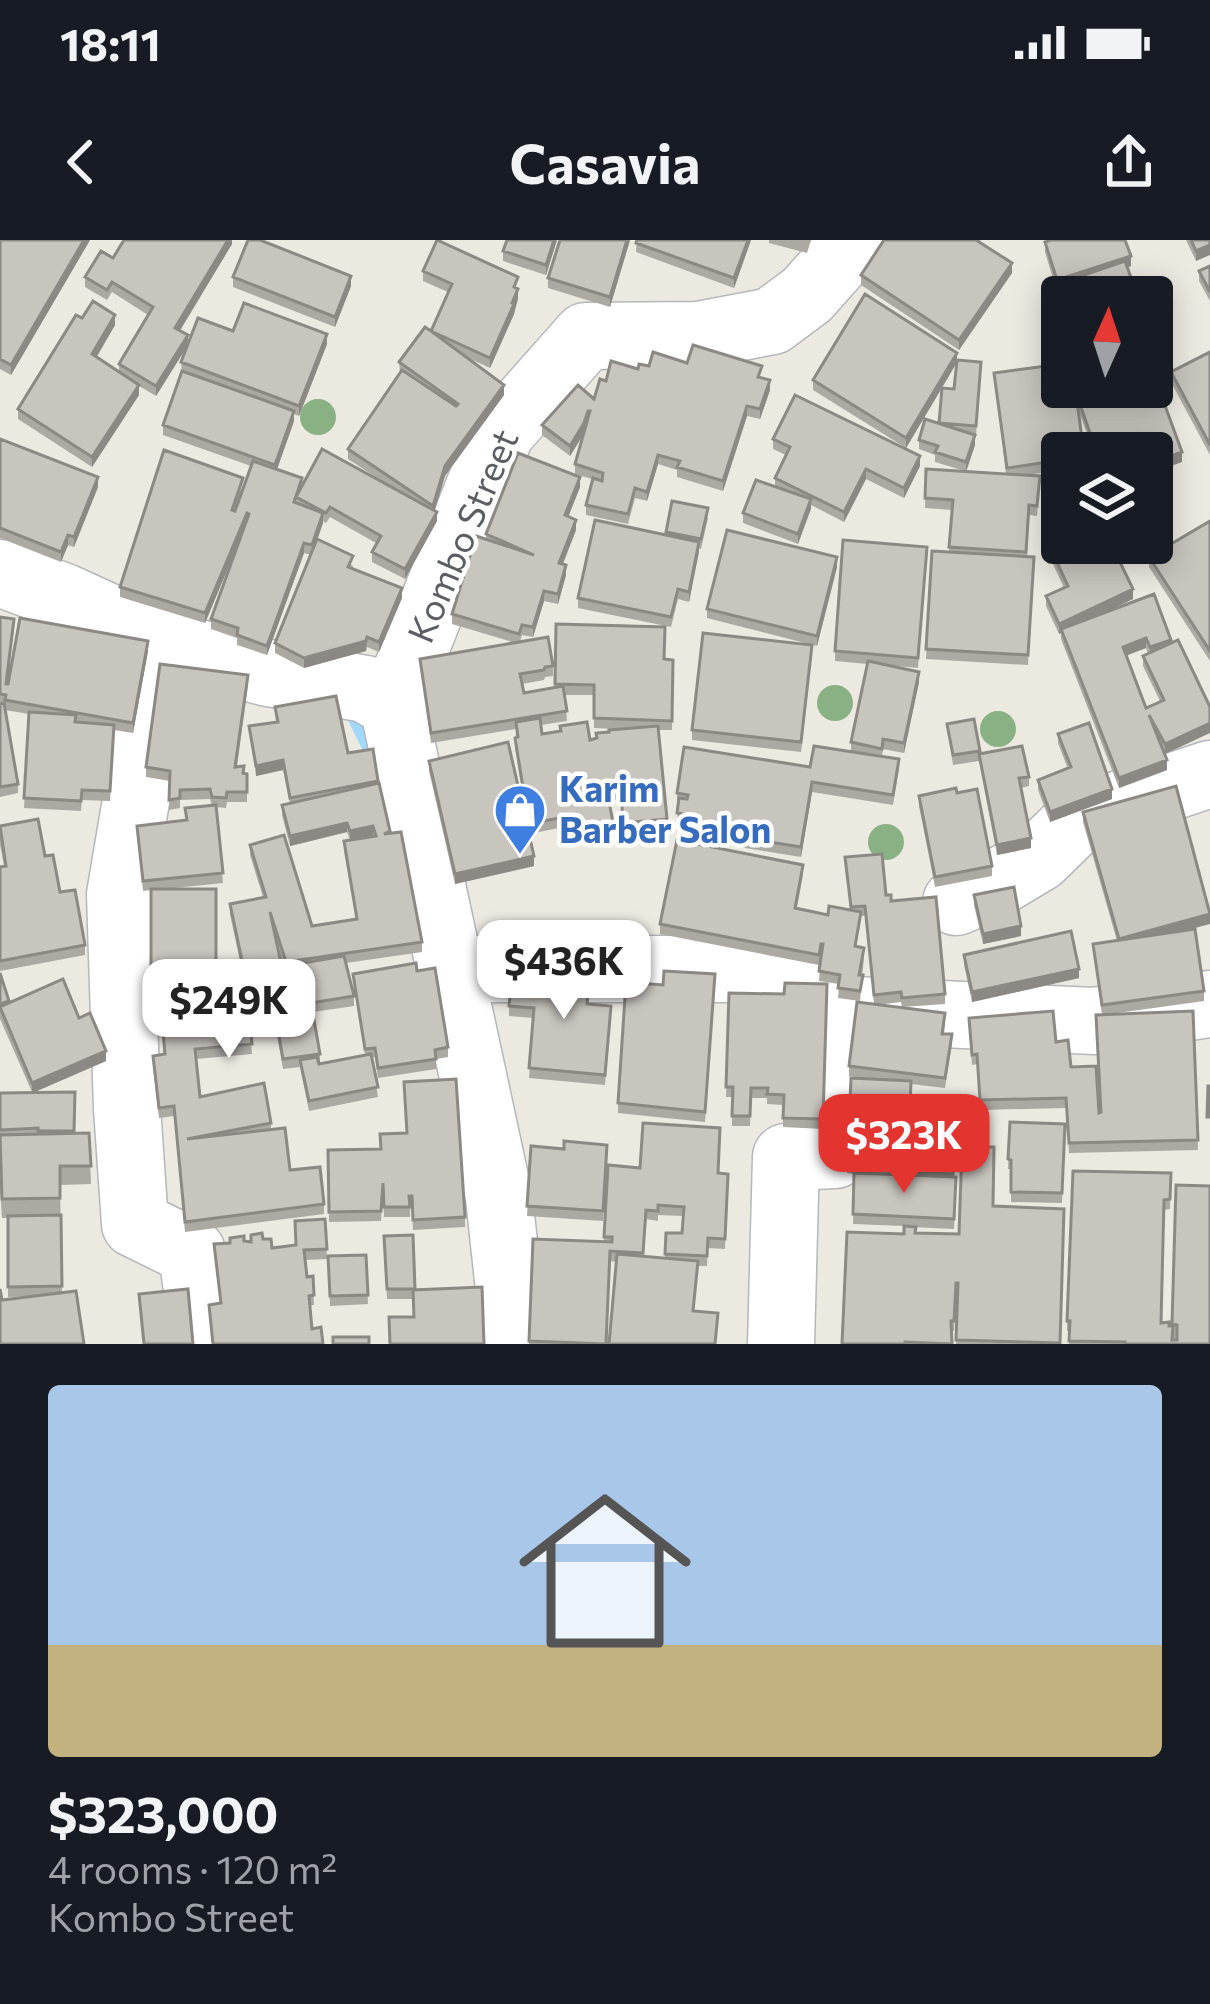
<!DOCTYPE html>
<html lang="en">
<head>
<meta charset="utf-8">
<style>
	:root { --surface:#171b24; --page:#20242c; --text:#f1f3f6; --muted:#9ea1a6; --accent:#e33430 }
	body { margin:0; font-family:Commissioner,sans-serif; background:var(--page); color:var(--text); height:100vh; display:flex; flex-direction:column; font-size:45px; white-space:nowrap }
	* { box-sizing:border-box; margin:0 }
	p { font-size:39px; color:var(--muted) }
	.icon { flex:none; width:66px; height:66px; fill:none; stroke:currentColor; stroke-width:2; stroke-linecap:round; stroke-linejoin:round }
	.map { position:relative; height:1104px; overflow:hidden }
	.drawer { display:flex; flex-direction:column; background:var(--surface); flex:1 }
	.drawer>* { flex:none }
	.needle { width:78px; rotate:3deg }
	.controls { position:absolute; left:1041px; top:36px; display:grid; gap:24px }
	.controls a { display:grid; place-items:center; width:132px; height:132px; border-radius:12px; background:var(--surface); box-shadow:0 6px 30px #0003; font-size:60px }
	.price { position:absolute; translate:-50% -102px; padding:0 27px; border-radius:24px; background:#fff; color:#222; font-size:39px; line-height:78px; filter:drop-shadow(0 3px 6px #0008) }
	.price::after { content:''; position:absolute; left:50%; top:72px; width:36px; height:27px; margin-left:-18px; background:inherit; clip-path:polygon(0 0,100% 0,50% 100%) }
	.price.on { background:var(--accent); color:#fff }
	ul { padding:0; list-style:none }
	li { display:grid; align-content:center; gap:24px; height:636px; padding:0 48px }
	li span { display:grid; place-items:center; height:372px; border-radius:12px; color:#555 }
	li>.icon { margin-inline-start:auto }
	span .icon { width:216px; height:216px; fill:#fffc; stroke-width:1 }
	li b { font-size:51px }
	.status { display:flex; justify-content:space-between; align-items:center; height:84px; padding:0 60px; background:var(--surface); direction:ltr }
	.status svg { height:33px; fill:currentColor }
	header { display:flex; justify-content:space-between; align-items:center; height:156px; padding:0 48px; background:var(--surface); font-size:54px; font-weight:700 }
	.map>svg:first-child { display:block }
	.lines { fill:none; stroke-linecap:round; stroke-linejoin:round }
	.stream { stroke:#a1d9fc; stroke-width:18 }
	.minor-casing { stroke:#b4b7bb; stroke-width:69 }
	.minor { stroke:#fff; stroke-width:66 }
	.tree { fill:#89b184 }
	.wall { fill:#aca9a3; fill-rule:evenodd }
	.shaded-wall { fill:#8c8985 }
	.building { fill:#c8c4be; stroke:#8c8985; stroke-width:3 }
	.labels { text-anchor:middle; stroke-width:9; stroke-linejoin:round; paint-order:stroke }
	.street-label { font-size:36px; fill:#5a5e62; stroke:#fff }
	.shop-label { font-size:36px; font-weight:bold; fill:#366cbe; stroke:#fff; text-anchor:start }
</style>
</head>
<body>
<div class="status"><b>18:11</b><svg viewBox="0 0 49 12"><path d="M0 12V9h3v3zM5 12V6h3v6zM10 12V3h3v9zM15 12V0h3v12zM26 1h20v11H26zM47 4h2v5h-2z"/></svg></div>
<header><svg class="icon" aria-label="back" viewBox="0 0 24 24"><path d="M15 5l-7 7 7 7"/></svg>Casavia<svg class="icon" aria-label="share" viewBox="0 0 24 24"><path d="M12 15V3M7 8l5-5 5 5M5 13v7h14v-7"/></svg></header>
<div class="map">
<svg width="1210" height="1104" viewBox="0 0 1210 1104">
	<rect width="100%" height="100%" fill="#ece9e1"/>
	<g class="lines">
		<path class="stream" d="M345,465L351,466L376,517"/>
		<g class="minor-casing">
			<path id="minor" d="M0,333L64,357L167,404L268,433L366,449L393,465
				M167,404L161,413L120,655L127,868L135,984L192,1012L204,1104
				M956,662L987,649L1039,618L1081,577L1210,534
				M451,729H746L830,749L832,769L1094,781L1210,764
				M518,1104L513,1086L499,957L393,465L501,192L586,96L699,95L772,81L807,55L856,0
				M781,1104L786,917L835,915L832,769"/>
		</g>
		<use href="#minor" class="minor"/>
	</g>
	<g class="tree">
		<circle cx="318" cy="177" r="18"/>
		<circle cx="835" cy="463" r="18"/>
		<circle cx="998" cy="489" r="18"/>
		<circle cx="886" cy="602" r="18"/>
	</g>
	<path class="wall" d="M0,0H90L11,135L0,129Z
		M232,0V4L180,91L188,104L233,91L327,104L299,176L294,174V181L277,229L302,246L380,240L348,219V209L400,132L399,122L431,91L448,52L423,41V31L518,47L514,74L490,128L466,117L504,155L445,236L435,270L437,281L405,339L372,322V312L376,303L330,277L326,283L323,281L317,301L353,326L352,328L402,358L379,412L367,407L366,411L304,428L275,413V403L311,315L304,313L267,415L237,405V398L211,389V379L239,301L205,383L120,357V347L243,248L251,226L163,195V185L182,132L181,122L187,106L156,156L139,146V155L92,227L18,179V169L82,78L115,85L97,117L119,131V124L148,75L112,52L107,60L85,47V37L113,18Z
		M507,0H557L546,35L503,21V11Z
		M630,0L610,67L548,48V38Z
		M637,0H751L734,48L636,12Z
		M769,0H811L807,13L769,3Z
		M884,0H981L979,2L1012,33L959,110L861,45V35Z
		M1186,0H1210L1196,21Z
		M1045,2L1131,26L1062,57V103L1046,58V48L1055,45L1045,12Z
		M1210,26V61L1199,41V31Z
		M233,37L351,46L335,87L233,47Z
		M1210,112V215L1171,142V132Z
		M957,120L981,122L976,196H975V205L966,231L1006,234L994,133L1077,156L1182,222L1152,213H1094L1078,169L1062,213V238H1056L1055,231L1027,235L1040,236L1037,276L1029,275L1027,317L1034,327L1028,425L926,419L932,311L949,312L952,270L925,268L926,229L965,231L935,222V215L919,209V200L939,184L942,148L906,208L813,150V140ZM956,124L954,149L942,148Z
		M687,123L761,138L770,150L760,179L747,176L723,251L677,237V230L658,224L647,261L635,258L628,284L586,275V265L592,239L575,234V224L584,194L570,216L542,195V185L594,159L606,141L638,129Z
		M0,199L98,247L74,307L68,305L61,322L0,298Z
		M773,199L920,226L904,258L866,239L844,282L811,265L798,304L743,283V273L775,246V238L786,215L773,209Z
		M580,247L568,277L576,290L563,324L566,335L558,364L544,361L533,397L522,395L520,402L553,426V436L545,437L544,440L522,444L524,453L555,447L556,384L664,419L673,420L672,490H659L667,589L623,592L621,559L609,561L614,597L567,604L564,587L529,594L515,508L516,489L431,503L420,419L516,403L452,384V374L486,300V294ZM565,455H594V488L617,489L590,500L542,494L541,485L567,481Z
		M672,261L708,278L701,309L699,308L689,362L678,359L671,387L578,368V358L666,295Z
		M1210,281V421L1149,327V317Z
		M1047,301L1127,322L1121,325L1133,359L1108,371L1171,400L1165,514L1167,530L1119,548L1061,399V393L1059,394L1046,366V356L1064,348L1047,311ZM1146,408L1148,414L1143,416V426L1160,461L1146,468L1126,415Z
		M927,307L918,428L886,425L919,442L904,513L883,509L882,517L899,529L893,565L812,552L801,617L682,598V584L677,583L678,563H677V553L810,527L851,512V502L867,424L835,421V411Z
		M837,327L817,406L707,378V369Z
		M0,377L14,389L7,444L148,411L133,493L114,490L110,561L82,560L81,571L24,568L29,474L5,470L18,544V553L0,557Z
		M812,415L801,512L692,500V490Z
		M248,444L237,527L247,534V562H227L226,568L216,567L223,643L165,649L216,739L243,736L230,674V664L263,657L250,615V605L312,686L356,679L344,611V601L350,600L347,592L290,606L282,575V565L290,563L283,530L256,536L249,486L276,482L275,467L348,513L373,509L390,593L422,702V712L346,723L354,756V766L313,772L320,814V824L365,815L353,734L417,731L448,807V817L436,819V829L378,838L375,817L372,818L378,857L309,871L300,827L283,829L273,772L249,775L252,814L196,819L200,857L271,883V889L290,930L324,964V974L185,992L174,876L159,878L153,826V816L164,814L159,753L151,754V650L143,651L137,586L186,580L185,568L212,566L210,559L180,560V568L169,570L170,541L146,537V527Z
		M974,479L980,514L1029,537V546L1021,548L1031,608L997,615L979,521L953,525L947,484Z
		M1058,494L1112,559L1050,582L1038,550V540L1068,529L1058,503Z
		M429,521L534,626L455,644L429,531Z
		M957,553L992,626V636L935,647L919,566V556Z
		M1083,572L1184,691L1204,751V761L1103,775L1193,771L1198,910L1069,913L1066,868L980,870L977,824L972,825L969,788L1056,802L1099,873L1101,872L1102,775L1093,704L1117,701L1083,582Z
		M0,586L45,616L85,705V715L0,731V627L4,626L0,605Z
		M845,617L891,661L945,754V764L902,767L901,762L876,765L945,783L944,794L952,804L945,848L911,844L909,892L956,895L954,937L956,947L954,989L911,987L915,993L959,994L993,966L1061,1104H956L958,1053H956L954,1091H952V1104H842L904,994V986L853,984L854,934L847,933V923L869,839L849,836V826L874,764L865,676H861L856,707L864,718L860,761L838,758L839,744L819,741L821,714L819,725L660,694V684L803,635L797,668L828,675L850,670Z
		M974,655L1021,696L983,704L974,665Z
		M964,715L1079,738L972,762L964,725Z
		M0,733L9,763L63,739L79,778L90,773L106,811V821L35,852H75V893H89L91,944L60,945L62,1052L76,1051L84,1104H0V1049L2,1060L32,1056L8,1057V978H2L0,947V853L32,852L0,779Z
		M715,744L705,882L618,873V863L663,745Z
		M827,744L823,889L783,887V865L767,864V858H751L750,886H732V857H726L729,753L784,754Z
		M509,766L611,776L605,845L529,838L533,778L509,776Z
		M1010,882L1065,884L1062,963L1011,962V929H1008Z
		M607,905L603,981L527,976L531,906L564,909Z
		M328,910L465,977V987L413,990L412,966H410V977H384L383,953L381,981L329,982Z
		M608,925L728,934L725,1009L708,1008L707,1026H698L694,1071L716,1104L617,1022L610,1021L607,1104H529L533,999L604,1002ZM658,975L683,976L682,993H666L665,1018L644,1016L646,979L658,981Z
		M1171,933L1170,969L1164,970L1161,1083L1172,1086L1176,945L1210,1104H1069V1091H1067V1081Z
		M325,979L327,1019L305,1020L307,1037L313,1036L314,1065H310L312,1089L323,1104H212L209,1065L220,1064L214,1004L263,999L272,1008L296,1005Z
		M384,996L415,1050L414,1077L413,1059H387Z
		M366,1015L368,1064L330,1066L328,1016Z"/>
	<path class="shaded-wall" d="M84,0H90L11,135V125Z
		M228,0H232V4L175,98V88Z
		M554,0H557L546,35V25Z
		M627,0H630L610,67V57Z
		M748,0H751L734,48V38Z
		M1210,5V15L1196,21V11Z
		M1131,16V26L1057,50V40Z
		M1012,23V33L959,110V100Z
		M351,36V46L335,87V77Z
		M518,49V59L514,74L490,128V118Z
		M115,75V85L92,124V114Z
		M327,94V104L299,176V166Z
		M188,95V105L156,156V146Z
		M957,113V122L906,208V198Z
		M770,140V150L760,179V169Z
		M139,145V155L92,227V217Z
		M504,145V155L445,236L433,276V266L445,226Z
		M747,166V176L723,251V241Z
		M294,171V181L275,235V225Z
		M588,171V181L584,193L570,216V206Z
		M975,195V205L966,232V222Z
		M1182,212V222L1152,233V223Z
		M658,215V224L647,261V252Z
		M920,216V226L904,258V248Z
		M866,229V239L844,282V272Z
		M98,237V247L74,307V297Z
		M580,237V247L565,285V275Z
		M811,259V269L798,304V294Z
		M437,272V281L405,339V329Z
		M247,273V283L205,383V373Z
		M323,273V283L312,315V305Z
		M576,280V290L559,333V323Z
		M68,295V305L61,322V312Z
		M699,302V312L689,362V352Z
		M304,303V313L267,415V406Z
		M1127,312V322L1117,326V316Z
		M837,317V327L817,406V396Z
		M566,325V335L558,364V354Z
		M402,348V358L379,412V402Z
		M1133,349V359L1059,394V384Z
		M544,351V361L533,397V387Z
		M367,397L366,411L304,428V418Z
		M1146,398V408L1123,417V407Z
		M1171,400V410L1150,417V407Z
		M148,401V411L133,493V483Z
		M919,432V442L904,513V503Z
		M1210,483V493L1165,514V504Z
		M283,520V530L256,536V526Z
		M1167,520V530L1119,548V538Z
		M812,542V552L801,617V607Z
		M1112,549V559L1050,582V572Z
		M347,583V592L290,606V596Z
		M373,586V596L350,601V591Z
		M1031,598V608L997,615V605Z
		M534,616V626L455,644V634Z
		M1210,674V684L1119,708V699Z
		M1021,686V696L983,704V694Z
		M1079,729V738L972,762V752Z
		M106,811V821L32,853V843Z"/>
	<path class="building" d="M0,0H84L11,125L0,119Z
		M124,0H228L175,88L188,95L156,146L119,124L153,67L112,42L107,50L85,37L101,11L113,18Z
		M248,0H260L351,36L335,77L233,37Z
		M437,0L518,37L514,47L518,49L512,63L514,64L490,118L431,91L504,145L445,226L433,266L348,209L402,130L456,166L458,164L399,122L425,87L431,91L452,44L423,31Z
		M507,0H554L546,25L503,11Z
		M560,0H627L610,57L548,38Z
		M637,0H748L734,38L636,3Z
		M884,0H976L1012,23L959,100L861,35Z
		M1051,0H1125L1131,16L1057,40L1045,2Z
		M1191,0H1210V5L1196,11Z
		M1125,21L1138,57H1062V93L1046,48Z
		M1210,26V52L1199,31Z
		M865,54L957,113L906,198L813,140Z
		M93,61L115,75L92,114L139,145L92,217L18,169L76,75L82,78Z
		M244,63L327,94L299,166L181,122L198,78L233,91Z
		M693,105L762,126L758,137L770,140L760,169L747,166L723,241L677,227L680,221L658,215L647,252L635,248L628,274L586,265L593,238L602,241L603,233L575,224L590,171H588L584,183L570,206L542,185L578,145L594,159L600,139L606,141L611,121L638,129L639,124L649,126L653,112L687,123Z
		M1210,112V205L1171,132Z
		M957,120L981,122L976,186L939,183L942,148L954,149Z
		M1062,124V147H1075L1084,213H1062V228H1056L1055,221L1007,228L994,133Z
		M1152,130L1182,212L1152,223V213H1097L1077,156L1104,147H1152Z
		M182,131L294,171L275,225L163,185Z
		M795,155L920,216L904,248L866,229L844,272L775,238L790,207L773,199Z
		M925,179L975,195L966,222L935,212L938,206L919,200Z
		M0,199L98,237L74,297L68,295L61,312L0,288Z
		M322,209L437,272L405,329L372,312L381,296L330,267L326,273L296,257Z
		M164,210L243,238L232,270L235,271L253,221L302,238L294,262L323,273L312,305L304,303L267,406L237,395L238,388L211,379L249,274L247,273L205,373L120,347Z
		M518,213L580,237L565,275L576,280L559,323L566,325L558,354L544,351L533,387L522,385L519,394L452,374L476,296L534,315L486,294Z
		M926,229L1040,236L1037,266L1029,265L1026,312L949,307L953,260L925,258Z
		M756,240L811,259L798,294L743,273Z
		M672,261L708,268L701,299L666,292Z
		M595,280L699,302L689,352L678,349L671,377L578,358Z
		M1210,281V411L1149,317Z
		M727,290L837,317L817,396L707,369Z
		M1062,294V303H1123L1127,312L1117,316L1133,349L1059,384L1046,356L1068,346L1047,301Z
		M317,299L353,316L348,327L402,348L379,402L367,397L366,401L304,418L275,403Z
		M843,300L927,307L918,418L835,411Z
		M932,311L1034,317L1028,415L926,409Z
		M1154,354L1171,400L1150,407L1146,398L1123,407L1146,468L1164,460L1143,416L1178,400L1210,467V483L1165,504L1149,475L1167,520L1119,538L1061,389Z
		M0,377L14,379L6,444H8L20,378L148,401L133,483L5,460L6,455L0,454Z
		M556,384L665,387L664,419L673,420L672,481L594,478V445L555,444Z
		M703,393L812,405L801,502L692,490Z
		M548,397L553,426L545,427L544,430L520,434L524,453L563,446L567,471L431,493L420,419Z
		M868,421L919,432L904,503L883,499L882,509L851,502Z
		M160,424L248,435L235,527L244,526L243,533L247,534V552H227L226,558L212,557L210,549L180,550V558L169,560L170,531L146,527Z
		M336,456L348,513L373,509L378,541L290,558L283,520L256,526L249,486L278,482L275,467Z
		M4,463L18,544L0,547V464Z
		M29,472L76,475L75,482L114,485L110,551L82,550L81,561L24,558Z
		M540,478L542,494L561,491L560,486L587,482L590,500L597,498L596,493L609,492V490L658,486L667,579L623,583L621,549L607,552L614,587L567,594L564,577L529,584L515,498L518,497L516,482Z
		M974,479L980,511L953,515L947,484Z
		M1089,483L1112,549L1050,572L1038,540L1071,527L1058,494Z
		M508,502L534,616L455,634L429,521Z
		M814,506L899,519L893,555L812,542L801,607L682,588L684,574L677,573L679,558L687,559L688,555L677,553L684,507L810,527Z
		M1022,506L1029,537L1019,538L1031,598L997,605L979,514Z
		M379,543L390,591L384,594L401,592L422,702L286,722L270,672L281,723L244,730L230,664L266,657L250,605L284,595L312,686L357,679L344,601L376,596L373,586L350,591L347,583L290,596L282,565Z
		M1176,546L1210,674L1119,699L1083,572Z
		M956,548L957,553L977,549L992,626L935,637L919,556Z
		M216,565L223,633L143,641L137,586L187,580L185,568Z
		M38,579L45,616L53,615L60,652L75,650L85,705L0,721V627L6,626L0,586Z
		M677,600L803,625L795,668L828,675L829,666L861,672L855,706L864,708L859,735H863L860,751L838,748L840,735L819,731L823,704H821L819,715L660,684Z
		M882,614L886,655H891V661L936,657L945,754L902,758L901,752L874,755L865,666L851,667L845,617Z
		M1014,647L1021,686L983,694L974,655Z
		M151,649H216V739L268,732V729L344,716L354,756L311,763L320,814L283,819L273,762L249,765L252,804L195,809L200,857L264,843L271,883L187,899L285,888L290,930L320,927L324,964L185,982L174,866L159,868L153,816L165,814L159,747L202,741V739L151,744Z
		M1195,689L1204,751L1102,765L1093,704Z
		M1071,691L1079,729L972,752L964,715Z
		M416,723L417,731L435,728L448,807L435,810L436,819L378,828L375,808L365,809L353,734Z
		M538,729L590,733L587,764L611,766L605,835L529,828L534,768L509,766L512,737L536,739Z
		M664,731L715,734L705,872L618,863L626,742L663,745Z
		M0,733L9,761L0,764Z
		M63,739L79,778L90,773L106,811L32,843L0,767Z
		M785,743L827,744L823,879L783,878L784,855L767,854L768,848H751L750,876H732L733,847H726L729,753L784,754Z
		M857,762L945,773L942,794H952L945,838L849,826Z
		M1053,771L1056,802L1068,800L1071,827L1096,826L1099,873L1101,872L1096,775L1193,771L1198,900L1069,903L1066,858L980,860L977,814L972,815L969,778Z
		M371,814L378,847L309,861L300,820L317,817L319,824Z
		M851,838L911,841L909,892L956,895L953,934L907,932V925L847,923Z
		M456,839L465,977L413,980L412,956H409L410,967H384L383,943L381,971L329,972L328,910L381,909L380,894L407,893L404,842Z
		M1208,846H1210V877H1207Z
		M75,852L74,891H38V888L0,890V853Z
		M1010,882L1065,884L1062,953L1011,952V920L1008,919Z
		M643,883L720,888L718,933L728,934L725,999L708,998L707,1016L665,1014L666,993H682L684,967L658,965V971L646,970L643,1013L610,1011L606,1104L529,1101L533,999L612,1002V997H604L608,925L640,928Z
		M89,893L91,926H60V958L2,959L0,895Z
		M564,901L607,905L603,971L527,966L531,906L564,909Z
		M962,907H994L993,966L1064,969L1060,1103L956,1100L958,1043H956L954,1081H951L952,1104L905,1102V1104H842L847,992L904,994V986L916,987L915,993L959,994Z
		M1073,931L1171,933L1170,959L1164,960L1161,1083L1169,1082V1086H1173L1172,1100H1177V1085L1172,1084L1176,945L1210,946V1104H1125V1102L1069,1101L1070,1081H1067Z
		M854,933L956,937L954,979L853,974Z
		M61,975L62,1046L8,1047V976Z
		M325,979L327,1009L304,1010L307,1037L313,1036L314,1055L309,1056L312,1089L321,1087L323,1104H213L209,1065L221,1063L214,1004L230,1003V998L244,996V1001L251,1002V995L262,993L263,999H271L272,1008L296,1005L295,981Z
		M413,995L415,1049H387L384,996Z
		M617,1014L698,1021L693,1071L718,1073L715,1104H609Z
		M366,1015L368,1055L330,1056L328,1016Z
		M482,1047L484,1104H390L389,1077H414L413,1050Z
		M0,1049L2,1060L76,1051L84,1104H0Z
		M188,1049L193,1104H144L139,1054Z
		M333,1097H369V1104H333Z"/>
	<defs>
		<g id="shop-pin" transform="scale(2.7)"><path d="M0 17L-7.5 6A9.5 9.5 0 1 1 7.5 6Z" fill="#3f7fe0" stroke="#fff"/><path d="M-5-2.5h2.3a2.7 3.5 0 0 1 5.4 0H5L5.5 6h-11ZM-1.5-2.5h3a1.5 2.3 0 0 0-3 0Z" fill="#fff"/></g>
	</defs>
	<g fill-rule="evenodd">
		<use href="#shop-pin" x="520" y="570"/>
	</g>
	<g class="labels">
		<g class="street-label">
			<text transform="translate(463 296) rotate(-67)" y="13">Kombo Street</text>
		</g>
		<g class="shop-label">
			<text x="559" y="562">Karim<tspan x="559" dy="41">Barber Salon</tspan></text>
		</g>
	</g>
</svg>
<div class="controls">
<a><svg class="needle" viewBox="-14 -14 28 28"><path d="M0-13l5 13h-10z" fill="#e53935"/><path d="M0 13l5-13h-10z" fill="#9ea1a6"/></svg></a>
<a><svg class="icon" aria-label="layers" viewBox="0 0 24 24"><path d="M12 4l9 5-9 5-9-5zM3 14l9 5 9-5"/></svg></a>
</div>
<b class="price" style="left:564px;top:782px">$436K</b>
<b class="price" style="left:229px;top:821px">$249K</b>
<b class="price on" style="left:904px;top:956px">$323K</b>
</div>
<section class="drawer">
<ul>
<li><span style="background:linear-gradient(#a9c7e8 70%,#c2b280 0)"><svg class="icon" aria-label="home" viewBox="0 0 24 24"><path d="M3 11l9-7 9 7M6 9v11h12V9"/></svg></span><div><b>$323,000</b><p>4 rooms · 120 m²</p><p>Kombo Street</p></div></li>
</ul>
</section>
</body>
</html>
